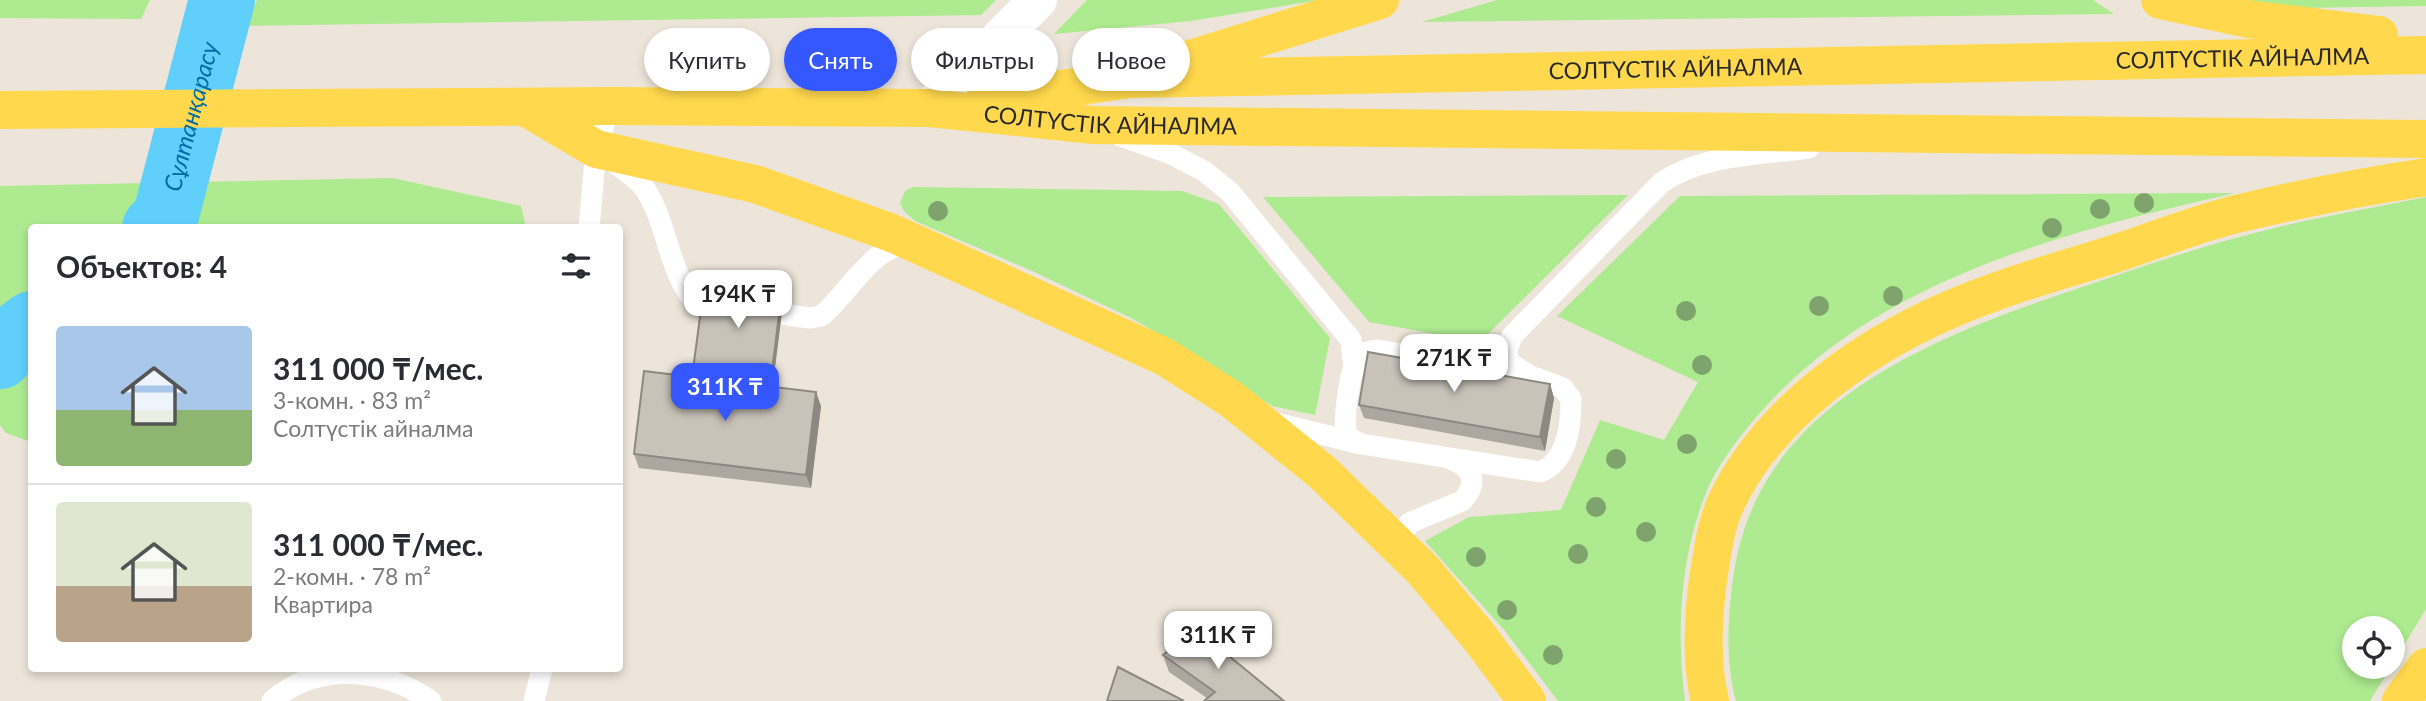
<!DOCTYPE html>
<html lang="ru">
<head>
<meta charset="utf-8">
<style>
	:root { --surface:#fff; --page:#f7f7f7; --text:#2b2b33; --muted:#7c7c81; --line:#e1e1e2; --accent:#3557ff }
	body { margin:0; font-family:Lato,sans-serif; background:var(--page); color:var(--text); height:100vh; display:flex; flex-direction:column; font-size:26px; white-space:nowrap }
	* { box-sizing:border-box; margin:0 }
	p { font-size:23px; color:var(--muted) }
	.icon { flex:none; width:38px; height:38px; fill:none; stroke:currentColor; stroke-width:2; stroke-linecap:round; stroke-linejoin:round }
	.map { position:relative; flex:1; overflow:hidden }
	.panel { position:absolute; left:28px; top:224px; width:595px; height:448px; display:flex; flex-direction:column; background:var(--surface); border-radius:7px; box-shadow:0 4px 10px #0003 }
	.panel>* { flex:none }
	.hud { position:absolute; left:644px; top:28px; width:665px; height:63px; display:flex; gap:14px }
	.buttons { position:absolute; left:2342px; top:616px; display:grid; gap:14px }
	.buttons a { display:grid; place-items:center; width:63px; height:63px; border-radius:50%; background:var(--surface); box-shadow:0 4px 10px #0003; font-size:35px }
	.price { position:absolute; translate:-50% -60px; padding:0 16px; border-radius:14px; background:#fff; color:#222; font-size:23px; line-height:46px; filter:drop-shadow(0 2px 4px #0008) }
	.price::after { content:''; position:absolute; left:50%; top:42px; width:21px; height:16px; margin-left:-10px; background:inherit; clip-path:polygon(0 0,100% 0,50% 100%) }
	.price.active { background:var(--accent); color:#fff }
	ul { padding:0; list-style:none }
	li { display:flex; align-items:center; gap:21px; height:175px; padding:0 28px }
	li+li { border-top:2px solid var(--line) }
	li span { display:grid; place-items:center; flex:none; width:196px; height:140px; border-radius:7px; color:#555 }
	li>.icon { margin-inline-start:auto }
	span .icon { width:84px; height:84px; fill:#fffc; stroke-width:1 }
	li b { font-size:30px }
	h2 { display:flex; justify-content:space-between; align-items:center; height:84px; padding:0 28px; font-size:30px }
	.chip { padding:0 24px; border-radius:32px; background:var(--surface); box-shadow:0 4px 10px #0003; font-size:24px; line-height:63px }
	.chip.active { background:var(--accent); color:#fff }
	.map>svg:first-child { display:block }
	.green { fill:#adea90 }
	.lines { fill:none; stroke-linecap:round; stroke-linejoin:round }
	.river { stroke:#61cffb; stroke-width:66 }
	.lane { stroke:#fff; stroke-width:21 }
	.street { stroke:#fff; stroke-width:38 }
	.primary { stroke:#ffd84d; stroke-width:38 }
	.tree { fill:#7ea36c }
	.wall { fill:#aca79f }
	.shaded-wall { fill:#8c8882 }
	.building { fill:#c8c2b9; stroke:#8c8882; stroke-width:2 }
	.labels { text-anchor:middle; stroke-width:5; stroke-linejoin:round; paint-order:stroke }
	.street-label { font-size:23px; fill:#292929; stroke:#fff }
	.water-label { font-size:24px; font-style:italic; fill:#006ba7; stroke:#fff }
</style>
</head>
<body>
<div class="map">
<svg width="2426" height="701" viewBox="0 0 2426 701">
	<rect width="100%" height="100%" fill="#ede5d9"/>
	<path class="green" d="M0,0H150L141,19L0,18Z
		M257,0H996L981,15L243,26Z
		M1087,0H1320L1191,21L1054,34Z
		M1497,0H2093L2114,14L1422,22Z
		M2240,0H2426V6L2297,8Z
		M392,178L521,206L526,227L32,228L31,442L6,433L0,425V186Z
		M913,187L1182,191L1219,204L1330,338L1315,415L1272,406L1201,358L1131,318L1030,270L915,221L904,211L900,203L905,191Z
		M2235,193C2064,232 1870,280 1752,422C1735,443 1716,467 1706,493C1680,556 1676,633 1685,701H1558L1505,631L1425,541L1469,517L1561,510L1600,420L1664,440L1698,382L1557,316L1680,196Z
		M1628,195L1480,342L1369,322L1263,197Z
		M2426,197V609L2392,665V628H2354V667H2391L2370,701H1736C1727,669 1727,629 1731,596C1735,552 1747,510 1772,472C1839,372 1970,325 2079,288C2142,267 2206,244 2271,229C2322,216 2374,208 2426,197Z"/>
	<g class="lines">
		<g class="river">
			<path id="s1" d="M155,228L165,219L222,0"/>
			<path d="M0,356L16,336L32,324"/>
		</g>
		<path class="lane" d="M1118,135L1169,153L1204,171L1230,192L1351,340L1354,370
			M612,161C624,170 636,177 645,189C668,224 668,271 695,302L810,318L821,316C848,295 875,240 912,245
			M589,228L596,149L610,106
			M1529,375L1511,364L1506,354L1512,336L1661,183C1703,154 1760,155 1809,148
			M1276,423L1361,444L1540,472C1568,461 1571,425 1571,399L1563,388L1537,378L1378,350C1371,351 1362,352 1358,358C1350,370 1341,426 1348,437L1361,444
			M1407,552L1401,539L1409,523L1462,501C1477,486 1475,468 1454,461
			M272,701C318,661 384,668 431,701
			M534,701L542,668"/>
		<path class="street" d="M929,108L1038,0"/>
		<g class="primary">
			<path d="M2160,0L2248,19L2379,35"/>
			<path d="M1168,66L1380,0"/>
			<path id="s2" d="M984,100L1131,79L2426,55"/>
			<path d="M525,107L596,149L755,184L892,233L1165,357L1231,399L1322,472L1422,569L1480,638L1527,701"/>
			<path id="s3" d="M0,110L610,106L929,108L1093,125L2426,139"/>
			<path d="M1710,701C1701,664 1703,618 1708,580C1712,555 1715,527 1726,503C1767,415 1861,348 1949,310C2002,287 2058,271 2114,254C2157,240 2200,222 2245,212C2304,198 2366,186 2426,177"/>
			<path d="M2401,701L2426,667"/>
		</g>
	</g>
	<g class="tree">
		<circle cx="2144" cy="203" r="10"/>
		<circle cx="2100" cy="209" r="10"/>
		<circle cx="938" cy="211" r="10"/>
		<circle cx="2052" cy="228" r="10"/>
		<circle cx="1893" cy="296" r="10"/>
		<circle cx="1819" cy="306" r="10"/>
		<circle cx="1686" cy="311" r="10"/>
		<circle cx="1702" cy="365" r="10"/>
		<circle cx="1687" cy="444" r="10"/>
		<circle cx="1616" cy="459" r="10"/>
		<circle cx="1596" cy="507" r="10"/>
		<circle cx="1646" cy="532" r="10"/>
		<circle cx="1578" cy="554" r="10"/>
		<circle cx="1476" cy="557" r="10"/>
		<circle cx="1507" cy="610" r="10"/>
		<circle cx="1553" cy="655" r="10"/>
	</g>
	<path class="wall" d="M783,282L785,288L772,387L821,406L811,488L639,468L634,454L692,377Z
		M1550,384L1554,398L1545,451L1364,418L1359,405Z
		M1163,655L1284,701L1207,698L1169,672Z"/>
	<path class="shaded-wall" d="M783,282L785,288L771,400L769,394Z
		M1550,384L1554,398L1545,451L1540,437Z
		M816,392L821,406L811,488L806,475Z"/>
	<path class="building" d="M706,272L783,282L770,387L692,377Z
		M1368,352L1550,384L1540,437L1359,405Z
		M644,371L816,392L806,475L634,454Z
		M1196,629L1284,701H1204L1215,692L1163,655Z
		M1118,667L1184,701H1107Z"/>
	<g class="labels">
		<g class="street-label">
			<text dy="8" stroke="none"><textPath href="#s2" startOffset="1260">СОЛТҮСТІК АЙНАЛМА</textPath></text>
			<text dy="8" stroke="none"><textPath href="#s2" startOffset="693">СОЛТҮСТІК АЙНАЛМА</textPath></text>
			<text dy="8" stroke="none"><textPath href="#s3" startOffset="1111">СОЛТҮСТІК АЙНАЛМА</textPath></text>
		</g>
		<g class="water-label">
			<text dy="8" stroke="none"><textPath href="#s1" startOffset="119">Сұлтанқарасу</textPath></text>
		</g>
	</g>
</svg>
<div class="buttons">
<a><svg class="icon" aria-label="locate" viewBox="0 0 24 24"><circle cx="12" cy="12" r="6"/><path d="M12 2v4M12 18v4M2 12h4M18 12h4"/></svg></a>
</div>
<b class="price" style="left:738px;top:330px">194K ₸</b>
<b class="price" style="left:1454px;top:394px">271K ₸</b>
<b class="price active" style="left:725px;top:423px">311K ₸</b>
<b class="price" style="left:1218px;top:671px">311K ₸</b>
<div class="hud">
<a class="chip">Купить</a>
<a class="chip active">Снять</a>
<a class="chip">Фильтры</a>
<a class="chip">Новое</a>
</div>
<section class="panel">
<h2>Объектов: 4<svg class="icon" aria-label="filters" viewBox="0 0 24 24"><path d="M4 7h16M4 17h16"/><circle cx="9" cy="7" r="2"/><circle cx="15" cy="17" r="2"/></svg></h2>
<ul>
<li><span style="background:linear-gradient(#a9c7e8 60%,#8fb573 0)"><svg class="icon" aria-label="home" viewBox="0 0 24 24"><path d="M3 11l9-7 9 7M6 9v11h12V9"/></svg></span><div><b>311 000 ₸/мес.</b><p>3-комн. · 83 m²</p><p>Солтүстік айналма</p></div></li>
<li><span style="background:linear-gradient(#dfe7d0 60%,#b9a48a 0)"><svg class="icon" aria-label="home" viewBox="0 0 24 24"><path d="M3 11l9-7 9 7M6 9v11h12V9"/></svg></span><div><b>311 000 ₸/мес.</b><p>2-комн. · 78 m²</p><p>Квартира</p></div></li>
</ul>
</section>
</div>
</body>
</html>
